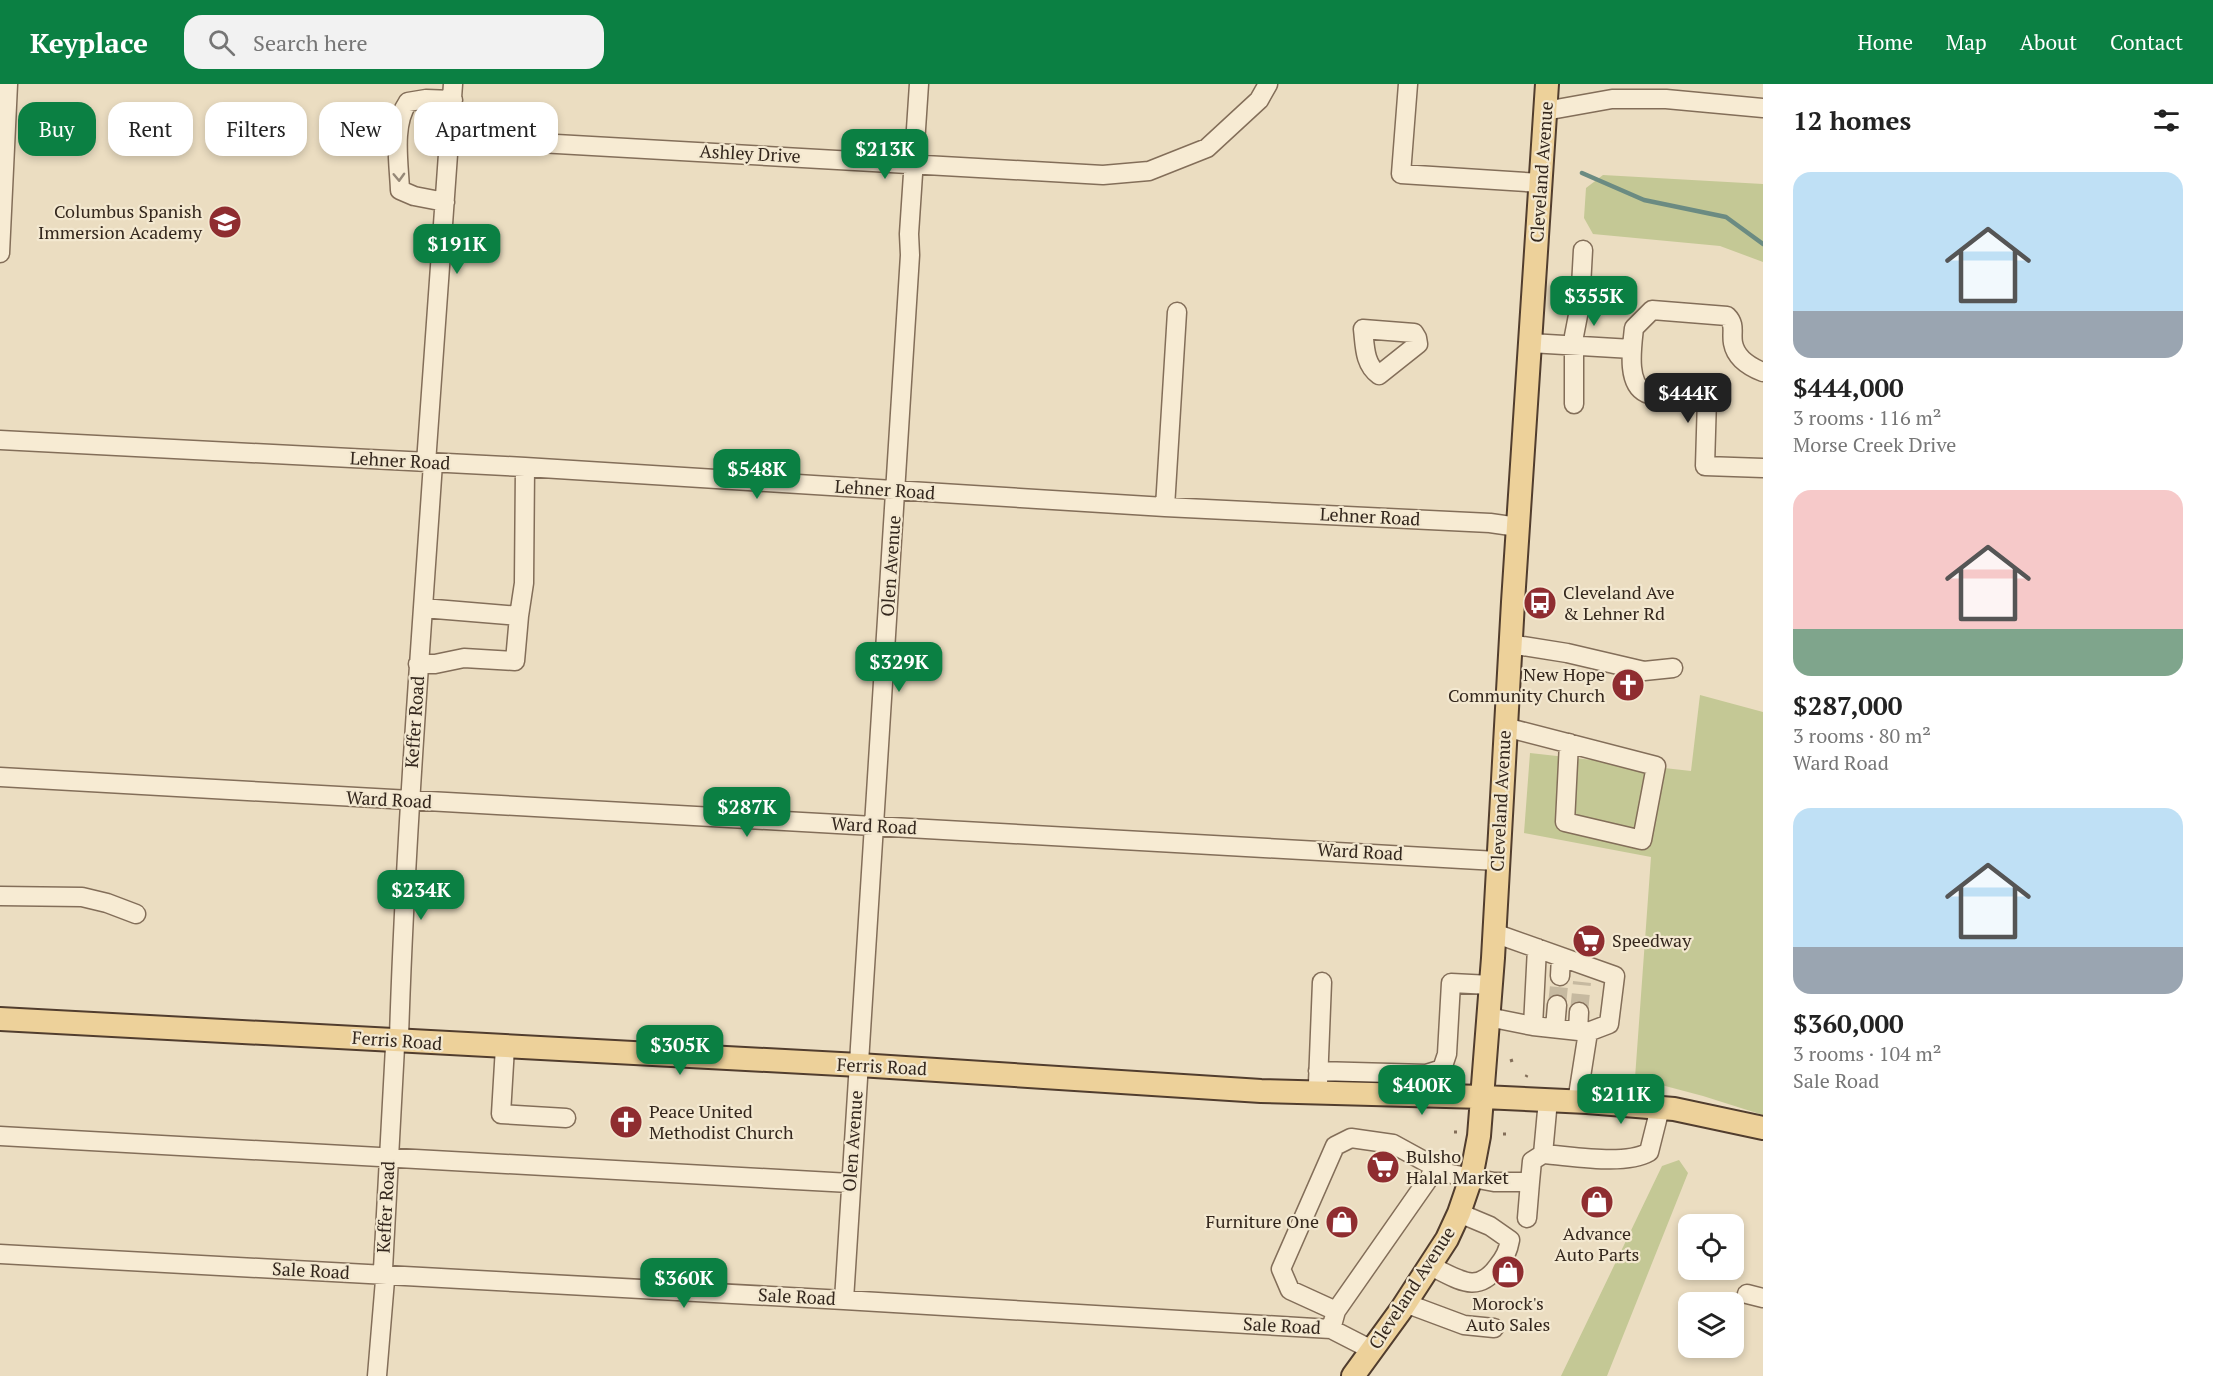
<!DOCTYPE html>
<html lang="en">
<head>
<meta charset="utf-8">
<style>
	:root { --surface:#fff; --page:#f2f2f2; --text:#222; --muted:#767676; --accent:#0b8043 }
	body { margin:0; font-family:"PT Serif",serif; background:var(--page); color:var(--text); height:100vh; display:flex; flex-direction:column; font-size:22px; white-space:nowrap }
	* { box-sizing:border-box; margin:0 }
	p { font-size:20px; color:var(--muted) }
	.icon { flex:none; width:33px; height:33px; fill:none; stroke:currentColor; stroke-width:2; stroke-linecap:round; stroke-linejoin:round }
	.map { position:relative; flex:1; overflow:hidden }
	.details { display:flex; flex-direction:column; background:var(--surface); width:450px }
	.details>* { flex:none }
	.hud { position:absolute; left:18px; top:18px; width:570px; height:54px; display:flex; gap:12px }
	.controls { position:absolute; left:1678px; top:1130px; display:grid; gap:12px }
	.controls a { display:grid; place-items:center; width:66px; height:66px; border-radius:12px; background:var(--surface); box-shadow:0 3px 9px #0003; font-size:30px }
	.price { position:absolute; translate:-50% -51px; padding:0 14px; border-radius:12px; background:var(--accent); color:#fff; font-size:20px; line-height:39px; filter:drop-shadow(0 2px 3px #0008) }
	.price::after { content:''; position:absolute; left:50%; top:36px; width:18px; height:14px; margin-left:-9px; background:inherit; clip-path:polygon(0 0,100% 0,50% 100%) }
	.price.selected { background:#222; color:#fff }
	ul { padding:0; list-style:none }
	li { display:grid; align-content:center; gap:12px; height:318px; padding:0 30px }
	li span { display:grid; place-items:center; height:186px; border-radius:18px; color:#555 }
	li>.icon { margin-inline-start:auto }
	span .icon { width:108px; height:108px; fill:#fffc; stroke-width:1 }
	li b { font-size:26px }
	h2 { display:flex; justify-content:space-between; align-items:center; height:72px; padding:0 30px; font-size:26px }
	.pill { padding:0 21px; border-radius:18px; background:var(--surface); box-shadow:0 3px 9px #0003; font-size:21px; line-height:54px }
	.pill.selected { background:var(--accent); color:#fff }
	header { display:flex; align-items:center; gap:36px; box-sizing:border-box; height:84px; padding:0 30px; background:var(--accent); color:#fff }
	header strong { font-size:28px }
	nav { display:flex; gap:33px; margin-inline-start:auto; font-size:21px }
	.search { width:420px; height:54px; background:var(--page); display:flex; align-items:center; gap:15px; box-sizing:border-box; padding:0 21px; border-radius:18px; color:var(--muted); font-size:22px }
	main { display:flex; flex:1; min-height:0 }
	.map>svg:first-child { display:block }
	.green { fill:#c4c895 }
	.lines { fill:none; stroke-linecap:round; stroke-linejoin:round }
	.stream { stroke:#6b8b82; stroke-width:4.5 }
	.minor-tunnel { stroke:#c6b9a0; stroke-width:18; stroke-dasharray:18 9; stroke-linecap:butt }
	.minor-casing { stroke:#836e59; stroke-width:21 }
	.major-casing { stroke:#513d2e; stroke-width:26 }
	.path { stroke:#836e59; stroke-width:3; stroke-dasharray:4.5 3; stroke-linecap:butt }
	.minor { stroke:#f7ebd3; stroke-width:18 }
	.major { stroke:#edd19a; stroke-width:22 }
	.oneway { stroke:#968978 }
	.labels { text-anchor:middle; stroke-width:4.5; stroke-linejoin:round; paint-order:stroke }
	.street-label { font-size:18px; fill:#34271d; stroke:#f3e8d0 }
	.poi-label { font-size:18px; fill:#34271d; stroke:#f3e8d0; text-anchor:start }
</style>
</head>
<body>
<header>
<strong>Keyplace</strong>
<div class="search"><svg class="icon" aria-label="search" viewBox="0 0 24 24"><circle cx="10" cy="10" r="6"/><path d="M15 15l6 6"/></svg>Search here</div>
<nav><a>Home</a><a>Map</a><a>About</a><a>Contact</a></nav>
</header>
<main>
<div class="map">
<svg width="1763" height="1292" viewBox="0 0 1763 1292">
	<rect width="100%" height="100%" fill="#ebddc1"/>
	<path class="green" d="M1603,91L1763,100V178L1720,162L1593,150L1584,134L1586,104Z
		M1700,611L1763,628V1031L1703,1012L1635,994L1651,773L1524,749L1530,669L1691,687Z
		M1679,1076L1688,1089L1607,1292H1561L1662,1082Z"/>
	<g class="lines">
		<path class="stream" d="M1582,89L1644,116L1726,133L1763,160"/>
		<path class="minor-tunnel" d="M1557,921L1560,892
			M1579,928L1582,898"/>
		<g class="minor-casing">
			<path id="minor" d="M1408,0L1401,90L1541,99
				M1545,27L1612,15H1666L1763,24
				M450,54L1103,91L1149,87L1207,64L1259,16L1268,0
				M445,118L414,112L400,106C399,79 392,41 408,18L426,15L453,16
				M0,169L8,0
				M1363,245L1414,249L1417,254L1418,260L1379,291C1364,280 1365,262 1363,245Z
				M1530,259L1632,265
				M1763,288C1750,283 1736,275 1733,259C1731,248 1736,241 1727,232L1652,226L1634,244C1632,263 1626,300 1646,309C1656,314 1694,313 1707,314L1705,382L1763,384
				M1574,320V252L1580,221L1583,166
				M0,356L525,383L1165,423L1490,439L1518,443
				M426,379L453,0
				M1165,423L1177,228
				M423,524L519,532L524,499L525,383
				M1510,560L1567,569L1644,587L1673,584
				M418,580H435L464,574L515,577L519,532
				M1505,643L1656,682L1642,756L1565,738L1569,659
				M0,693L1497,777
				M0,812L82,813L107,819L136,830
				M1494,849L1615,892L1609,940L1588,948L1577,1018
				M1560,892L1561,873
				M1488,933L1533,942L1588,948
				M1533,942L1537,864
				M1555,944L1557,921
				M1578,947L1579,928
				M505,963L501,1030L566,1034
				M1318,987L1426,990L1442,985L1447,970L1451,899L1491,901
				M1318,999L1322,898
				M0,1052L850,1099
				M1543,1070L1548,1016
				M1527,1134L1530,1098
				M0,1170L844,1216L1331,1245L1372,1266
				M1430,1182C1457,1194 1477,1212 1498,1182C1505,1173 1508,1167 1510,1156L1490,1142L1459,1129
				M1747,1210L1763,1214
				M844,1216L910,171L909,150L919,0
				M1405,1219L1464,1241L1494,1244
				M1336,1227L1436,1084
				M1331,1245L1336,1227L1290,1206L1281,1185L1335,1062L1351,1054L1393,1060L1446,1089L1494,1098H1530L1532,1077L1543,1070C1572,1072 1625,1082 1649,1068L1660,1024
				M377,1292L385,1196L383,1185L395,963L399,953C405,761 420,571 433,379"/>
		</g>
		<g class="major-casing">
			<path id="major" d="M0,935L859,981L1261,1007L1483,1013L1587,1018L1674,1025L1763,1044
				M1353,1292L1401,1226L1447,1155L1459,1129L1471,1094L1479,1052L1493,874L1513,518L1547,0"/>
		</g>
		<path class="path" d="M1510,977L1513,976
			M1526,993L1527,991
			M1454,1048H1457
			M1503,1050H1506"/>
		<use href="#minor" class="minor"/>
		<use href="#major" class="major"/>
	</g>
	<defs><path id="oneway-chevron" d="M-2-3.5L2.5 0L-2 3.5" fill="none" stroke-width="1.6" stroke-linecap="round" stroke-linejoin="round" transform="scale(1.5)"/></defs>
	<use class="oneway" href="#oneway-chevron" transform="translate(399 93) rotate(88)"/>
	<defs>
		<g id="school-disc" transform="scale(1.725)"><circle r="9.5" fill="#8f2d30" stroke="#f3e8d0"/><path d="M0-5L7-2L0 1L-7-2ZM-4 1L0 2.5L4 1V4Q0 6-4 4Z" fill="#fff"/></g>
		<g id="bus-disc" transform="scale(1.725)"><circle r="9.5" fill="#8f2d30" stroke="#f3e8d0"/><path d="M-5-6H5V4H4V6H2V4H-2V6H-4V4H-5ZM-3.5-4V0h7V-4ZM-3.5 1.2v1.5H-2V1.2ZM2 1.2v1.5H3.5V1.2Z" fill="#fff"/></g>
		<g id="church-disc" transform="scale(1.725)"><circle r="9.5" fill="#8f2d30" stroke="#f3e8d0"/><path d="M-1.2-6h2.4v3.5h3.3v2.4h-3.3V6h-2.4V-.1h-3.3v-2.4h3.3Z" fill="#fff"/></g>
		<g id="supermarket-disc" transform="scale(1.725)"><circle r="9.5" fill="#8f2d30" stroke="#f3e8d0"/><path d="M-6-5.5h2.5l.6 2H6L4.5 2H-2.5L-4.4-4H-6ZM-1.5 3.2a1.3 1.3 0 1 0 .1 0ZM3 3.2a1.3 1.3 0 1 0 .1 0Z" fill="#fff"/></g>
		<g id="shop-disc" transform="scale(1.725)"><circle r="9.5" fill="#8f2d30" stroke="#f3e8d0"/><path d="M-5-2.5h2.3a2.7 3.5 0 0 1 5.4 0H5L5.5 6h-11ZM-1.5-2.5h3a1.5 2.3 0 0 0-3 0Z" fill="#fff"/></g>
	</defs>
	<g fill-rule="evenodd">
		<use href="#school-disc" x="225" y="138"/>
		<use href="#bus-disc" x="1540" y="519"/>
		<use href="#church-disc" x="1628" y="601"/>
		<use href="#supermarket-disc" x="1589" y="857"/>
		<use href="#church-disc" x="626" y="1038"/>
		<use href="#supermarket-disc" x="1383" y="1083"/>
		<use href="#shop-disc" x="1597" y="1118"/>
		<use href="#shop-disc" x="1342" y="1138"/>
		<use href="#shop-disc" x="1508" y="1188"/>
	</g>
	<g class="labels">
		<g class="street-label">
			<text transform="translate(750 70) rotate(3)" y="6">Ashley Drive</text>
			<text transform="translate(1542 88) rotate(-86)" y="6">Cleveland Avenue</text>
			<text transform="translate(400 377) rotate(3)" y="6">Lehner Road</text>
			<text transform="translate(885 406) rotate(4)" y="6">Lehner Road</text>
			<text transform="translate(1370 433) rotate(3)" y="6">Lehner Road</text>
			<text transform="translate(891 482) rotate(-86)" y="6">Olen Avenue</text>
			<text transform="translate(415 638) rotate(-86)" y="6">Keffer Road</text>
			<text transform="translate(389 716) rotate(3)" y="6">Ward Road</text>
			<text transform="translate(1501 717) rotate(-87)" y="6">Cleveland Avenue</text>
			<text transform="translate(874 742) rotate(3)" y="6">Ward Road</text>
			<text transform="translate(1360 768) rotate(3)" y="6">Ward Road</text>
			<text transform="translate(397 957) rotate(4)" y="6">Ferris Road</text>
			<text transform="translate(882 983) rotate(3)" y="6">Ferris Road</text>
			<text transform="translate(853 1057) rotate(-86)" y="6">Olen Avenue</text>
			<text transform="translate(386 1123) rotate(-87)" y="6">Keffer Road</text>
			<text transform="translate(311 1187) rotate(3)" y="6">Sale Road</text>
			<text transform="translate(1412 1204) rotate(-57)" y="6">Cleveland Avenue</text>
			<text transform="translate(797 1213) rotate(3)" y="6">Sale Road</text>
			<text transform="translate(1282 1242) rotate(3)" y="6">Sale Road</text>
		</g>
		<g class="poi-label">
			<text x="202" y="134" text-anchor="end">Columbus Spanish<tspan x="202" dy="21">Immersion Academy</tspan></text>
			<text x="1563" y="515">Cleveland Ave<tspan x="1563" dy="21">&amp; Lehner Rd</tspan></text>
			<text x="1605" y="597" text-anchor="end">New Hope<tspan x="1605" dy="21">Community Church</tspan></text>
			<text x="1612" y="863">Speedway</text>
			<text x="649" y="1034">Peace United<tspan x="649" dy="21">Methodist Church</tspan></text>
			<text x="1406" y="1079">Bulsho<tspan x="1406" dy="21">Halal Market</tspan></text>
			<text x="1319" y="1144" text-anchor="end">Furniture One</text>
			<text x="1597" y="1156" text-anchor="middle">Advance<tspan x="1597" dy="21">Auto Parts</tspan></text>
			<text x="1508" y="1226" text-anchor="middle">Morock's<tspan x="1508" dy="21">Auto Sales</tspan></text>
		</g>
	</g>
</svg>
<div class="controls">
<a><svg class="icon" aria-label="locate" viewBox="0 0 24 24"><circle cx="12" cy="12" r="6"/><path d="M12 2v4M12 18v4M2 12h4M18 12h4"/></svg></a>
<a><svg class="icon" aria-label="layers" viewBox="0 0 24 24"><path d="M12 4l9 5-9 5-9-5zM3 14l9 5 9-5"/></svg></a>
</div>
<b class="price" style="left:885px;top:96px">$213K</b>
<b class="price" style="left:457px;top:191px">$191K</b>
<b class="price" style="left:1594px;top:243px">$355K</b>
<b class="price selected" style="left:1688px;top:340px">$444K</b>
<b class="price" style="left:757px;top:416px">$548K</b>
<b class="price" style="left:899px;top:609px">$329K</b>
<b class="price" style="left:747px;top:754px">$287K</b>
<b class="price" style="left:421px;top:837px">$234K</b>
<b class="price" style="left:680px;top:992px">$305K</b>
<b class="price" style="left:1422px;top:1032px">$400K</b>
<b class="price" style="left:1621px;top:1041px">$211K</b>
<b class="price" style="left:684px;top:1225px">$360K</b>
<div class="hud">
<a class="pill selected">Buy</a>
<a class="pill">Rent</a>
<a class="pill">Filters</a>
<a class="pill">New</a>
<a class="pill">Apartment</a>
</div>
</div>
<section class="details">
<h2>12 homes<svg class="icon" aria-label="filters" viewBox="0 0 24 24"><path d="M4 7h16M4 17h16"/><circle cx="9" cy="7" r="2"/><circle cx="15" cy="17" r="2"/></svg></h2>
<ul>
<li><span style="background:linear-gradient(#bfe0f5 75%,#9aa5b1 0)"><svg class="icon" aria-label="home" viewBox="0 0 24 24"><path d="M3 11l9-7 9 7M6 9v11h12V9"/></svg></span><div><b>$444,000</b><p>3 rooms · 116 m²</p><p>Morse Creek Drive</p></div></li>
<li><span style="background:linear-gradient(#f6c9c9 75%,#7fa58c 0)"><svg class="icon" aria-label="home" viewBox="0 0 24 24"><path d="M3 11l9-7 9 7M6 9v11h12V9"/></svg></span><div><b>$287,000</b><p>3 rooms · 80 m²</p><p>Ward Road</p></div></li>
<li><span style="background:linear-gradient(#bfe0f5 75%,#9aa5b1 0)"><svg class="icon" aria-label="home" viewBox="0 0 24 24"><path d="M3 11l9-7 9 7M6 9v11h12V9"/></svg></span><div><b>$360,000</b><p>3 rooms · 104 m²</p><p>Sale Road</p></div></li>
</ul>
</section>
</main>
</body>
</html>
